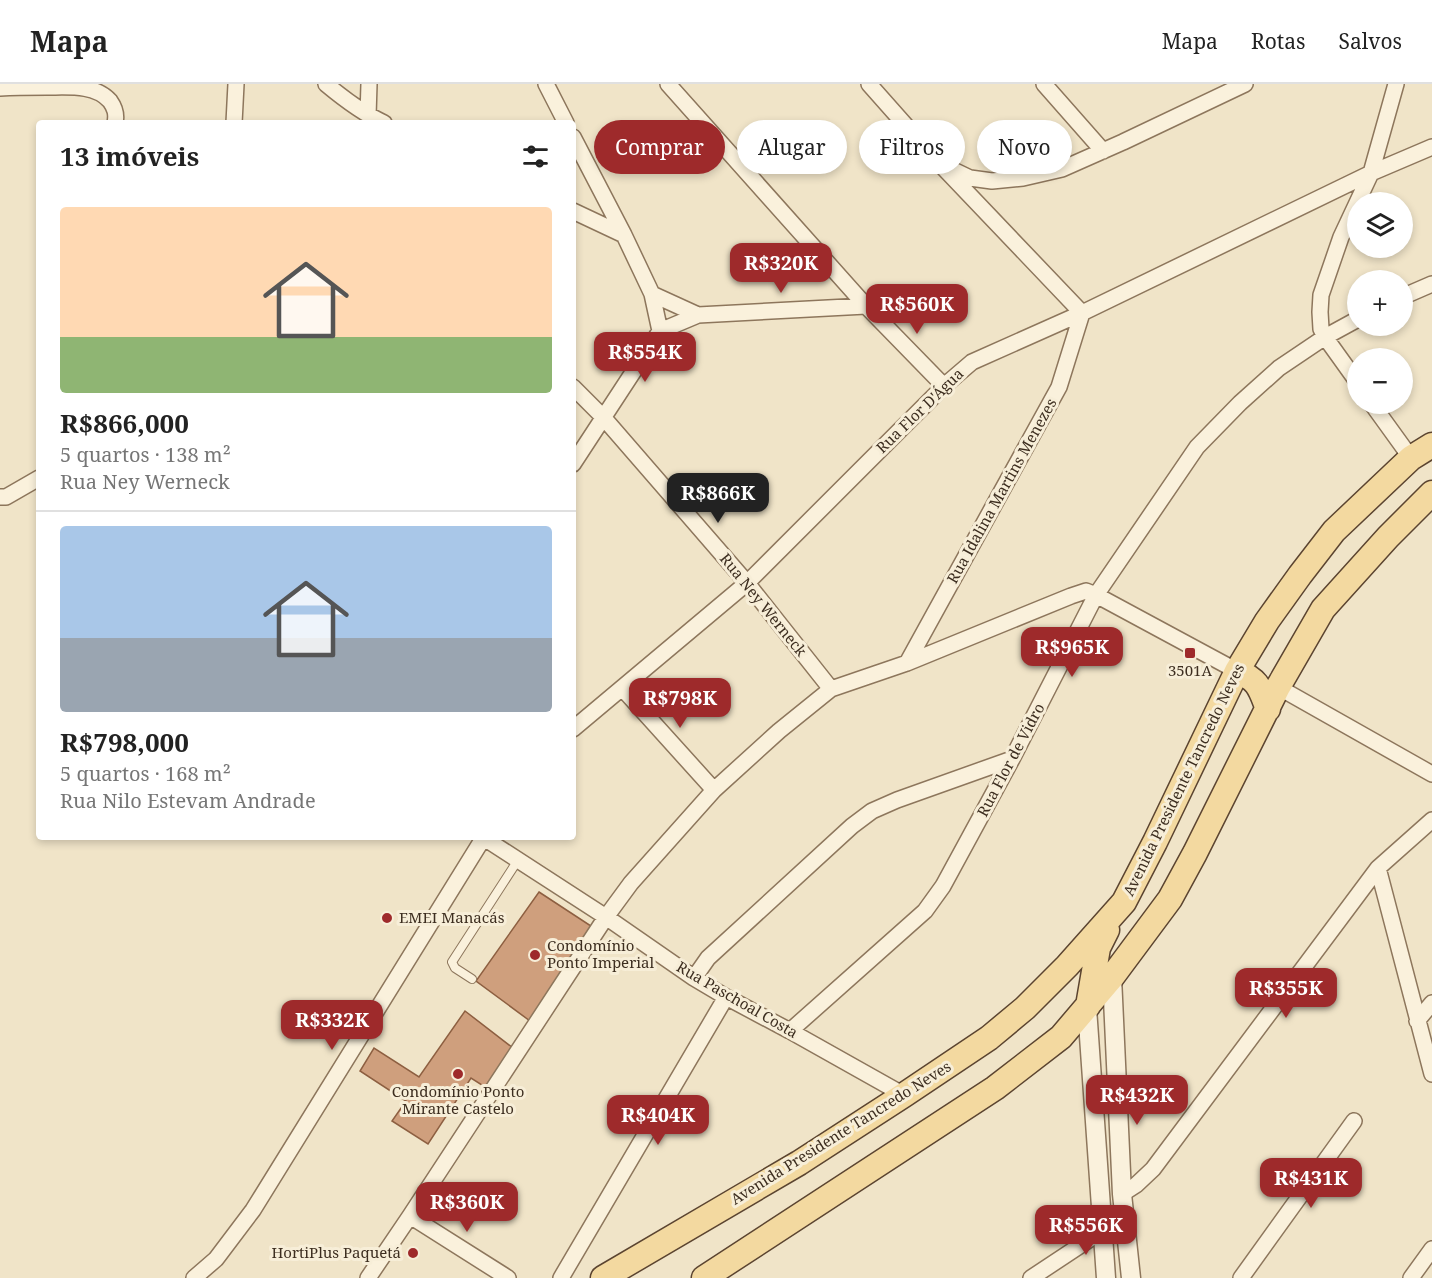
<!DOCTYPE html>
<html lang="pt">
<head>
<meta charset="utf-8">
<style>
	:root { --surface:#fff; --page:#f2f2f2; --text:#222; --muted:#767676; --line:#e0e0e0; --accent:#9e2a2b }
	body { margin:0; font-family:"Noto Serif",serif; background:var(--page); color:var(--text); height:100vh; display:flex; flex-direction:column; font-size:22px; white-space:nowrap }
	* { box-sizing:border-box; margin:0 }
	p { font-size:20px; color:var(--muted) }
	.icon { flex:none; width:33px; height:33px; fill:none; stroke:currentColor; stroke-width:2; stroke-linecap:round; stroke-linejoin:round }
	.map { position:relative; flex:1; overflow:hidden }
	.details { position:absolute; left:36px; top:36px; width:540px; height:720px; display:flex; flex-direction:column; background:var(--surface); border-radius:6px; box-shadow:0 3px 9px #0003 }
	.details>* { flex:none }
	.hud { position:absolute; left:594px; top:36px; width:570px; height:54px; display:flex; gap:12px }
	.buttons { position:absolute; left:1347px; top:108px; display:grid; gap:12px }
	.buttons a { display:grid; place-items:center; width:66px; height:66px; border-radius:50%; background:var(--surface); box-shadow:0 3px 9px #0003; font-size:30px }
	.price { position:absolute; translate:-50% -51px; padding:0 14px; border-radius:12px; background:var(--accent); color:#fff; font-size:20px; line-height:39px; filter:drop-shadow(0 2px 3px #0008) }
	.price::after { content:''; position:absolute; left:50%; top:36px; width:18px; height:14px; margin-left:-9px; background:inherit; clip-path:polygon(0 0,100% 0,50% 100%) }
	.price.on { background:#222; color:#fff }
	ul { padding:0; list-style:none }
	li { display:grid; align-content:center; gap:12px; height:318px; padding:0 24px }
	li+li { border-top:2px solid var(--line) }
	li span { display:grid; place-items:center; height:186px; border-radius:6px; color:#555 }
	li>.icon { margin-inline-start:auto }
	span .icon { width:108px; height:108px; fill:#fffc; stroke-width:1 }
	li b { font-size:26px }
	h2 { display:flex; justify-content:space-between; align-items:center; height:72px; padding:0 24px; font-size:26px }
	.pill { padding:0 21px; border-radius:27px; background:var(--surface); box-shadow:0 3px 9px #0003; font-size:21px; line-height:54px }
	.pill.on { background:var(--accent); color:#fff }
	header { display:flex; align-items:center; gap:36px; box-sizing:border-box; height:84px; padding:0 30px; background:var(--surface); border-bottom:2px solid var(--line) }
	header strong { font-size:28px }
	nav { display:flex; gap:33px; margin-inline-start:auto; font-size:21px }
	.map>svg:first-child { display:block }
	.building { fill:#cf9f7d; stroke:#8d5f41; stroke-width:1.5 }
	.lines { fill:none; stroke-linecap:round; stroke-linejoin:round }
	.service-casing { stroke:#8d765c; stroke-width:10 }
	.minor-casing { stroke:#8d765c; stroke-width:18 }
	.tertiary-casing { stroke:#8d765c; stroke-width:21 }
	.primary-casing { stroke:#5b4430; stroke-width:27 }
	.service { stroke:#faf1dc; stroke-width:8 }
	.minor { stroke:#faf1dc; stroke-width:15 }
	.tertiary { stroke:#faf1dc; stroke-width:18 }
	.primary { stroke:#f3d9a0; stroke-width:24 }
	.poi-dot { fill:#9e2a2b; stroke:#f7eed8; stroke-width:2 }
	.labels { text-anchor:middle; stroke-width:6; stroke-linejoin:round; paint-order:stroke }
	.street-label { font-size:15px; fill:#3d2e20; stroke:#f7eed8 }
	.poi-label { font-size:15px; fill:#3d2e20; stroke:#f7eed8 }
</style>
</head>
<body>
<header>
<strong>Mapa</strong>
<nav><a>Mapa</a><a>Rotas</a><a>Salvos</a></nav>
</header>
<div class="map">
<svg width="1432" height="1194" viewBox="0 0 1432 1194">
	<rect width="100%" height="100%" fill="#f0e4c8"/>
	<path class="building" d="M539,808L594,844L530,937L476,897Z
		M465,927L513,964L485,1003L471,994L428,1060L392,1037L406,1017L360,987L374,964L419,993Z"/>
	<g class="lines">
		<g class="service-casing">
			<path id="service" d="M472,895L455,884L452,878L518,776"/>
		</g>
		<g class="minor-casing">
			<path id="minor" d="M326,0C344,15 362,29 384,39
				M546,0L566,39
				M668,0L866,222L944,302
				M869,0L939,79L1082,229L1059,303L907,579
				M1044,0L1103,67
				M0,4C16,3 31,3 47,3C68,3 95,0 110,17C115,24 117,30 115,39
				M368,32L369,0
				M234,39L236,0
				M573,53L624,151L652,210L660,247
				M947,83L970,94L992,97L1023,94L1062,85L1123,58L1245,0
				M573,127L624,151
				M652,210L698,231L866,222
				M1402,213L1432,200
				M1358,299L1325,253L1321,245L1320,228L1321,211L1341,153L1371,89L1396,0
				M573,303L603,333L747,499L831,605
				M1372,320L1411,374
				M573,380L660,247L698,231
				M0,413H6L39,394
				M1278,603L1432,690
				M622,604L714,706
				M573,645L747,499L944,302L972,278L1082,229L1371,89L1432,63
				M484,754L606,833L694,894L726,913L790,947L904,1011
				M1378,784L1432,990
				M694,894L708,874L852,742L872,727L897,716L1012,675
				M1417,937L1432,919
				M790,947L925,827L943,802L1012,675L1096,511L1197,363L1240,319L1279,284L1325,253L1358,235
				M1122,1110L1136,1101L1153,1085L1378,784L1432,736
				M410,1132L508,1194
				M194,1194L216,1175L253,1126L484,753
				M368,1194L410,1132L606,833L631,799L714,706L779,647L831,605L907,579L1071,512L1086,507L1096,511L1237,587
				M561,1194L726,913
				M1031,1194L1102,1147
				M1241,1194L1354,1037
				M1411,1194L1432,1165"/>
		</g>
		<g class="tertiary-casing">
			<path id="tertiary" d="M1112,893L1122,1110L1131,1194
				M1087,924L1106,1194"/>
		</g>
		<g class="primary-casing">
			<path id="primary" d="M1237,587C1259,596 1260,605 1268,625
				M1088,922L1098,864L1107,846
				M603,1194L799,1079L904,1011L989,954L1025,924L1067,882L1124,818L1155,758L1237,587L1267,537L1300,491L1334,447L1411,374L1432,361
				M704,1194L995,1004L1061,953L1112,893L1170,815L1195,769L1278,603L1323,525L1388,453L1432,409"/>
		</g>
		<use href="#service" class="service"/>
		<use href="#minor" class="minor"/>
		<use href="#tertiary" class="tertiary"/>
		<use href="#primary" class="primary"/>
	</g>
	<g class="poi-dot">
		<rect x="1184" y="563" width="12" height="12" rx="3"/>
		<circle cx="387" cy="834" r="6"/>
		<circle cx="535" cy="871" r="6"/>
		<circle cx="458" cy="990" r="6"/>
		<circle cx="413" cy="1169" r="6"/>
	</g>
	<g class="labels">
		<g class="street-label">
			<text transform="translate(920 327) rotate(-44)" y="5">Rua Flor D'Água</text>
			<text transform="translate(1002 407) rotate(-61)" y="5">Rua Idalina Martins Menezes</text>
			<text transform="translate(763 521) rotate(51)" y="5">Rua Ney Werneck</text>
			<text transform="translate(1011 676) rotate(-62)" y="5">Rua Flor de Vidro</text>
			<text transform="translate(1184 696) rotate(-64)" y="5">Avenida Presidente Tancredo Neves</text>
			<text transform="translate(737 916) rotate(30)" y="5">Rua Paschoal Costa</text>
			<text transform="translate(841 1049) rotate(-32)" y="5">Avenida Presidente Tancredo Neves</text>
		</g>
		<g class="poi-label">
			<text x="1190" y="592">3501A</text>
			<text x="399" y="839" text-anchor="start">EMEI Manacás</text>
			<text x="547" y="867" text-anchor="start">Condomínio<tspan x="547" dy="17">Ponto Imperial</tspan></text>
			<text x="458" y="1013">Condomínio Ponto<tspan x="458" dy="17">Mirante Castelo</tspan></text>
			<text x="401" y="1174" text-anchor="end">HortiPlus Paquetá</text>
		</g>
	</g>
</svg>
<div class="buttons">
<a><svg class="icon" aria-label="layers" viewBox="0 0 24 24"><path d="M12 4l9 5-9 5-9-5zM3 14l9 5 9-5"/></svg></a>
<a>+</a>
<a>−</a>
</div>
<b class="price" style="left:781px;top:210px">R$320K</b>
<b class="price" style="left:917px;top:251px">R$560K</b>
<b class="price" style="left:645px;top:299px">R$554K</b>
<b class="price on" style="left:718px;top:440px">R$866K</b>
<b class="price" style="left:1072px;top:594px">R$965K</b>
<b class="price" style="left:680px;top:645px">R$798K</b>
<b class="price" style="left:1286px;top:935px">R$355K</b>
<b class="price" style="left:332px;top:967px">R$332K</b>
<b class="price" style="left:1137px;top:1042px">R$432K</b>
<b class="price" style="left:658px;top:1062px">R$404K</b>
<b class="price" style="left:1311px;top:1125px">R$431K</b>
<b class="price" style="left:467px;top:1149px">R$360K</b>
<b class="price" style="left:1086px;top:1172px">R$556K</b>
<div class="hud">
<a class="pill on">Comprar</a>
<a class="pill">Alugar</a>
<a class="pill">Filtros</a>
<a class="pill">Novo</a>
</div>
<section class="details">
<h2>13 imóveis<svg class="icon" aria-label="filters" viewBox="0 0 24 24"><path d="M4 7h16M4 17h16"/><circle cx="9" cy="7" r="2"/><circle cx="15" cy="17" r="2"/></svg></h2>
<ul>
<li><span style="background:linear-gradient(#ffd9b3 70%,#8fb573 0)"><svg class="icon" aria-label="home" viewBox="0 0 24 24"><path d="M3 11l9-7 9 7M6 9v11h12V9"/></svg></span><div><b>R$866,000</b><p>5 quartos · 138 m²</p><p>Rua Ney Werneck</p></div></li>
<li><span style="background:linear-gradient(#a9c7e8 60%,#9aa5b1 0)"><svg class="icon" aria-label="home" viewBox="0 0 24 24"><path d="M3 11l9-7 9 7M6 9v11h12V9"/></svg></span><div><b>R$798,000</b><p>5 quartos · 168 m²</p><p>Rua Nilo Estevam Andrade</p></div></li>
</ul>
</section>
</div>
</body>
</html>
